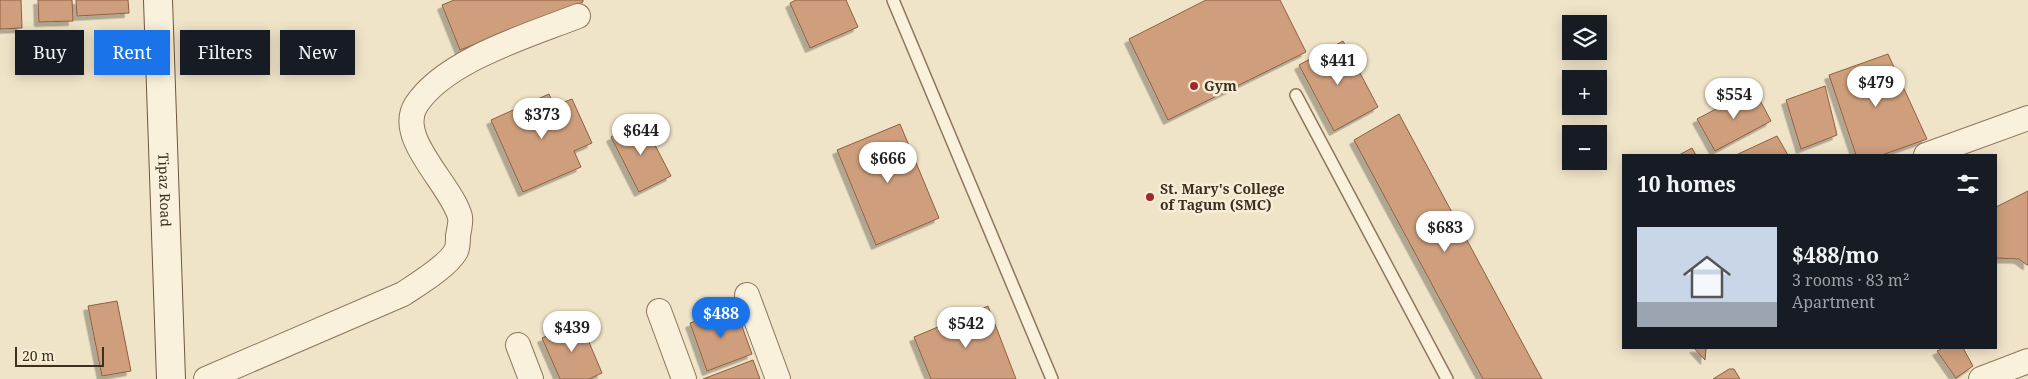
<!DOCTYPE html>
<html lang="en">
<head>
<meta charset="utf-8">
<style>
	:root { --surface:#171b24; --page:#242831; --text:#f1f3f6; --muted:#9ea1a6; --accent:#1a73e8 }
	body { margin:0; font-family:"Noto Serif",serif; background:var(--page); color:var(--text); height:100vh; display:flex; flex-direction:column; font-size:19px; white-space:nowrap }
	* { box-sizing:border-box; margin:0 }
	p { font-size:16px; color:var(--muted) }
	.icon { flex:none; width:28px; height:28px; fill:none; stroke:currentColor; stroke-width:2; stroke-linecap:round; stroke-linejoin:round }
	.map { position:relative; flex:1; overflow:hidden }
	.details { position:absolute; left:1622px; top:154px; width:375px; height:195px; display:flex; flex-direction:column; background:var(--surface); border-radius:0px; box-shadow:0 2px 12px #0003 }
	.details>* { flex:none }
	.hud { position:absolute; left:15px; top:30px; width:475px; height:45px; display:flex; gap:10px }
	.tools { position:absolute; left:1562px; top:15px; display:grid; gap:10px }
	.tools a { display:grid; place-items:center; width:45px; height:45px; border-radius:0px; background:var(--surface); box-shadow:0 2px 12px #0003; font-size:25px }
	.scale { position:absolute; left:15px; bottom:12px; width:89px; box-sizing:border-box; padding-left:5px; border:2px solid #3d2e20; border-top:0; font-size:14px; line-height:18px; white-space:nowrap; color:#3d2e20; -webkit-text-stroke:4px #f7eed8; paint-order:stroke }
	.price { position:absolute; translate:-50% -42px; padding:0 11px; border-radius:18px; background:#fff; color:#222; font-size:16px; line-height:32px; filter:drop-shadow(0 1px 2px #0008) }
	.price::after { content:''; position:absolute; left:50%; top:30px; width:15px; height:11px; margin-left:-8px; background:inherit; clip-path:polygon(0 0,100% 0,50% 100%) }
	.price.current { background:var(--accent); color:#fff }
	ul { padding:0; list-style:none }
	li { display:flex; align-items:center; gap:15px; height:125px; padding:0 15px }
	li span { display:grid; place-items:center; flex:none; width:140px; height:100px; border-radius:0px; color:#555 }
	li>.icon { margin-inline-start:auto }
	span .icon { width:60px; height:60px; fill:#fffc; stroke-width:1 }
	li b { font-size:21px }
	h2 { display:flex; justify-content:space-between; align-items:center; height:60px; padding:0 15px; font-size:21px }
	.chip { padding:0 18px; border-radius:0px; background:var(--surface); box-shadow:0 2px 12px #0003; font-size:18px; line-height:45px }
	.chip.current { background:var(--accent); color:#fff }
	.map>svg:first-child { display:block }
	.building { fill:#cf9f7d; stroke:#8d5f41; filter:url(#shadow) }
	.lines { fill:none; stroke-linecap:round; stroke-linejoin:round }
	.lane-casing { stroke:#8d765c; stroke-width:14 }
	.street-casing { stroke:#8d765c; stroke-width:26 }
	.secondary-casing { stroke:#6f573f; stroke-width:30 }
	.lane { stroke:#faf1dc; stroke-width:11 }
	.street { stroke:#faf1dc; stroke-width:24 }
	.secondary { stroke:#faf1dc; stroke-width:28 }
	.poi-dot { fill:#9e2a2b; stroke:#f7eed8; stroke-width:2 }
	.labels { text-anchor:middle; stroke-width:5; stroke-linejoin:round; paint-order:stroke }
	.poi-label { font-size:14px; font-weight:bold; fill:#3d2e20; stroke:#f7eed8; text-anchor:start }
	.street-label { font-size:14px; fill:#3d2e20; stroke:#f7eed8 }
</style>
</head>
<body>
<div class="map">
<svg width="2028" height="379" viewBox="0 0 2028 379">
	<defs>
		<filter id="shadow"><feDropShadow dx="-4.5" dy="4.5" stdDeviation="0" flood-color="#0004"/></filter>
	</defs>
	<rect width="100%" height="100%" fill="#f0e4c8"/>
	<path class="building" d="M0,0H21L22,28L0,29Z
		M38,0H72L73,21L39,22Z
		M76,0H128L129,13L77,16Z
		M454,0H583V2L460,50L442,5Z
		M796,0H846L858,27L810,48L790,3Z
		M1206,0H1280L1306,52L1168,120L1129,39Z
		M1343,41L1378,107L1334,131L1299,65Z
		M1888,54L1927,139L1882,155H1856L1829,75Z
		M1825,86L1837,135L1801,149L1786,100Z
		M1754,89L1771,121L1715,151L1697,119Z
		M549,94L554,106L572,99L592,143L574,151L581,167L523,192L491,120Z
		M1399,114L1531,359L1542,379H1483L1354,140Z
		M642,120L671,176L639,192L611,137Z
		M900,124L939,218L876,245L837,150Z
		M1777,136L1788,155H1736Z
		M1692,148L1696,155H1679Z
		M2028,191V265H2027L2019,259L1996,258V207Z
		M117,301L131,371L102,376L88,306Z
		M988,306L1016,379H931L914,337Z
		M735,307L752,354L707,371L690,323Z
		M580,321L602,373L589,379H560L542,338Z
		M1694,348H1708L1706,349L1705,360Z
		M1943,348H1963L1973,366L1956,378L1937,351Z
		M753,360L760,379H703Z
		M1729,369H1734L1740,379H1713Z"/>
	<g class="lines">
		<g class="lane-casing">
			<path id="lane" d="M893,0L1052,379
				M1296,95L1447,379"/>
		</g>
		<g class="street-casing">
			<path id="street" d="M1926,155L2028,118
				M747,295L778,379
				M659,311L684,379
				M518,345L531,379
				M206,379L403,294C418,284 448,266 456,251C458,247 458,240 458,236C459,230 461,222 460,217C452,185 395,138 416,105C445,60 530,35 578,16
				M1981,379L2028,361"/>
		</g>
		<g class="secondary-casing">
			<g id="secondary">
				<path id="s1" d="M158,0L171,379"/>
			</g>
		</g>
		<use href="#lane" class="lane"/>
		<use href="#street" class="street"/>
		<use href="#secondary" class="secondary"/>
	</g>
	<g class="poi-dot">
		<circle cx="1194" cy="86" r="5"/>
		<circle cx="1150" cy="197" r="5"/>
	</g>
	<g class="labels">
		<g class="poi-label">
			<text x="1204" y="91">Gym</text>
			<text x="1160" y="194">St. Mary's College<tspan x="1160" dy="16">of Tagum (SMC)</tspan></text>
		</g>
		<g class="street-label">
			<text dy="5" stroke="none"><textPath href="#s1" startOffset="190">Tipaz Road</textPath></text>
		</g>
	</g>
</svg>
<div class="tools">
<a><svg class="icon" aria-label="layers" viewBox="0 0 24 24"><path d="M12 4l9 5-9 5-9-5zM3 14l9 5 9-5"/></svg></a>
<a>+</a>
<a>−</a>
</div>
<div class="scale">20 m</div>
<b class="price" style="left:1338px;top:86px">$441</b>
<b class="price" style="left:1876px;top:108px">$479</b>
<b class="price" style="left:1734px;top:120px">$554</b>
<b class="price" style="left:542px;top:140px">$373</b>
<b class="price" style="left:641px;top:156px">$644</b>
<b class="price" style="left:888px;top:184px">$666</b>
<b class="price" style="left:1445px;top:253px">$683</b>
<b class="price current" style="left:721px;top:339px">$488</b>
<b class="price" style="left:966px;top:349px">$542</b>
<b class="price" style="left:572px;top:353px">$439</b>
<div class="hud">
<a class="chip">Buy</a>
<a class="chip current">Rent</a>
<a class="chip">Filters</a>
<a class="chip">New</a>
</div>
<section class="details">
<h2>10 homes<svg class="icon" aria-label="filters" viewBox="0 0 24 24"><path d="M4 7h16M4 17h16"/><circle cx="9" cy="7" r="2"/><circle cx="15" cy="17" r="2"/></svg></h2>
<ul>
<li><span style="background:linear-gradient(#c9d6e8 75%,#9aa5b1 0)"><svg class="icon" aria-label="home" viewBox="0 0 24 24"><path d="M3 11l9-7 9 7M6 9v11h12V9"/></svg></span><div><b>$488/mo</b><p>3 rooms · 83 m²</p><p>Apartment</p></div></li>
</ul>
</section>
</div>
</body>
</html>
